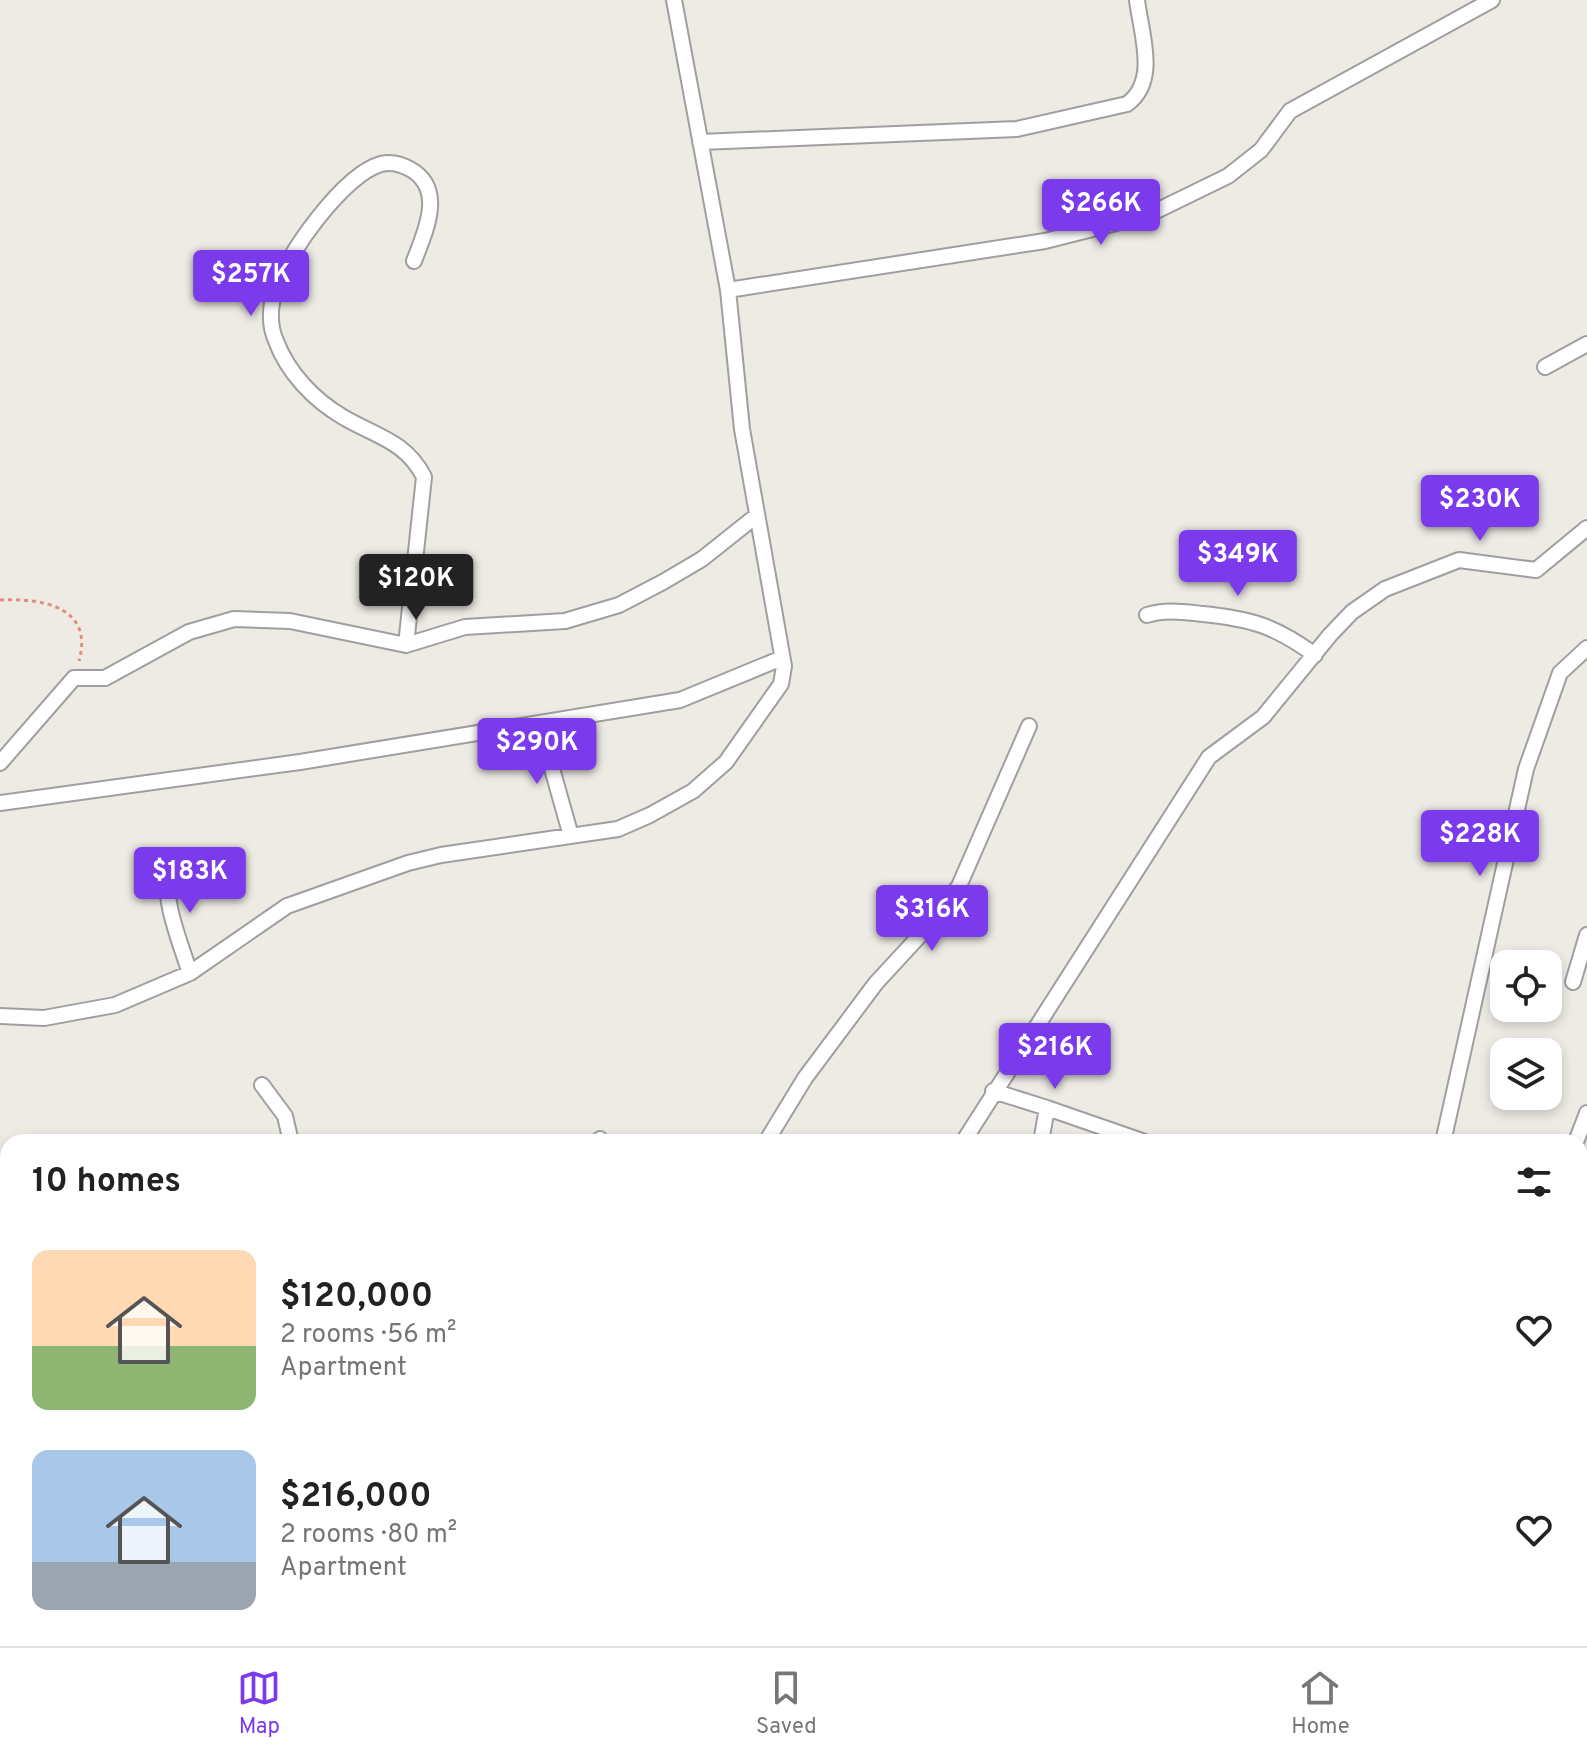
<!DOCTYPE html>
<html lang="en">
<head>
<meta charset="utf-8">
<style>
	:root { --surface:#fff; --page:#f6f6f6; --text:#222; --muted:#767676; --line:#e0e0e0; --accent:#7c3aed }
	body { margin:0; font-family:Overpass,sans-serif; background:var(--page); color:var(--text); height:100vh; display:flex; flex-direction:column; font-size:30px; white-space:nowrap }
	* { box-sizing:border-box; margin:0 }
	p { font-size:26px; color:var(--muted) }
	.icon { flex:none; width:44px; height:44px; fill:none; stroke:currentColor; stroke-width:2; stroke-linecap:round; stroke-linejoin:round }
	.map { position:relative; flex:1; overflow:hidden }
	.side { position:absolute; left:0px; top:1134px; width:1588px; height:512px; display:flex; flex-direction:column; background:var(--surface); border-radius:24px 24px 0 0; box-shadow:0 4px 12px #0003 }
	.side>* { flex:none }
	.tools { position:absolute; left:1490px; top:950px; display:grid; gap:16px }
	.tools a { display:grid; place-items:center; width:72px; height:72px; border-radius:16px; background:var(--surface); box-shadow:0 4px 12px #0003; font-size:40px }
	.price { position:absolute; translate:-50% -68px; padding:0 18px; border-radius:8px; background:var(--accent); color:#fff; font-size:26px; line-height:52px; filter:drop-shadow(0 2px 4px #0008) }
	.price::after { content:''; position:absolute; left:50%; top:48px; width:24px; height:18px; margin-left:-12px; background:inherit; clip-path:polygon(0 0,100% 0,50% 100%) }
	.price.selected { background:#222; color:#fff }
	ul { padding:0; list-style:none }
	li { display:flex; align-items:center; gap:24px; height:200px; padding:0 32px }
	li span { display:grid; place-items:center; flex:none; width:224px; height:160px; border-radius:16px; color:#555 }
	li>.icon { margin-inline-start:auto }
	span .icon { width:96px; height:96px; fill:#fffc; stroke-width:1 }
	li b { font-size:34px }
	h2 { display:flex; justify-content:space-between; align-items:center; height:96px; padding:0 32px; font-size:34px }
	.tabs { display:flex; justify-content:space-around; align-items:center; height:112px; border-top:2px solid var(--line); background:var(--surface); font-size:22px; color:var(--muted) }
	.tabs a { display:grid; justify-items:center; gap:4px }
	.tabs .selected { color:var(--accent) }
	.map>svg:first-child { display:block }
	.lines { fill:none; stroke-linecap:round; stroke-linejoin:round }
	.street-casing { stroke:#9f9f9f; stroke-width:18 }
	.path { stroke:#e88b7c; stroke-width:3; stroke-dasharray:4 4; stroke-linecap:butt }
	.street { stroke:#fff; stroke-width:14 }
</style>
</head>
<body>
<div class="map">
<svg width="1587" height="1646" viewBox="0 0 1587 1646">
	<rect width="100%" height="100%" fill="#eeebe5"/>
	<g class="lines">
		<g class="street-casing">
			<path id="street" d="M700,142L1017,129L1127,104C1159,81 1141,34 1137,0
				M728,290L1045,241L1148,215L1228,176L1261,150L1290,111L1492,0
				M1545,367L1587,344
				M1147,615C1166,609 1184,612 1203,614C1252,619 1275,626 1315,655
				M406,645L424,477C406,441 375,436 343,417C314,400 288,373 276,341C269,325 270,310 274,293C284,257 344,174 381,164C392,161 401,164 410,169C446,189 425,232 414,261
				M540,726L571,836
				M0,763L74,678H105L189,632L234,619L290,621L406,645L465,627L565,621L619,605L663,582L702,559L756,516
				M0,803L300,762L680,700L782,658
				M168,858C162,899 177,934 190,973
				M1573,982L1587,935
				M0,1016L44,1018L115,1005L190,973L287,906L408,863L441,855L618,829L650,815L693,791L726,762L781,684L784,666L742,429L728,290L674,0
				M262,1085L285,1116L291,1142
				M993,1091L1047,1108L1041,1142
				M1047,1108L1145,1142
				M599,1142L600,1139
				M766,1142L805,1078L876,983L937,917L959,886L1029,726
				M963,1142L1209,757L1263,717L1330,635L1352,612L1385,589L1459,560L1536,570L1587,528
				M1443,1142L1526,769L1560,673L1587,648
				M1576,1142L1587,1113
				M1580,1343L1587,1346
				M0,1474L8,1479
				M1580,1504L1587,1468
				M1580,1583L1587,1582
				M437,1638L438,1646
				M189,1646L191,1638
				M664,1646V1638
				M815,1646V1638
				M1007,1646V1638"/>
		</g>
		<path class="path" d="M0,600C43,598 94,607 79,661"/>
		<use href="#street" class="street"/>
	</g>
</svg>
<div class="tools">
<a><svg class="icon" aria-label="locate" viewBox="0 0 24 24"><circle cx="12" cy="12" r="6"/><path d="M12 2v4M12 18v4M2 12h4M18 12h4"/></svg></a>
<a><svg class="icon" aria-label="layers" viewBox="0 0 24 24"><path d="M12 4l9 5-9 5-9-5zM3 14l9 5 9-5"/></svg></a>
</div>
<b class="price" style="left:1101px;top:247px">$266K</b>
<b class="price" style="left:251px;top:318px">$257K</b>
<b class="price" style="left:1480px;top:543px">$230K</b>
<b class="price" style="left:1238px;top:598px">$349K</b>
<b class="price selected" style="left:416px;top:622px">$120K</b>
<b class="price" style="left:537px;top:786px">$290K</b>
<b class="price" style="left:1480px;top:878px">$228K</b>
<b class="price" style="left:190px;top:915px">$183K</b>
<b class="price" style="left:932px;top:953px">$316K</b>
<b class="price" style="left:1055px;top:1091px">$216K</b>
<section class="side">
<h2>10 homes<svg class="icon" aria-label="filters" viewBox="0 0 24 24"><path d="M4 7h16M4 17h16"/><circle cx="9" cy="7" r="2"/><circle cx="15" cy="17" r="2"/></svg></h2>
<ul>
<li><span style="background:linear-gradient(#ffd9b3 60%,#8fb573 0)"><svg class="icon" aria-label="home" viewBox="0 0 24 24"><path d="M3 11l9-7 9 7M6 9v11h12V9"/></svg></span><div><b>$120,000</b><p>2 rooms · 56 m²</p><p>Apartment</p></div><svg class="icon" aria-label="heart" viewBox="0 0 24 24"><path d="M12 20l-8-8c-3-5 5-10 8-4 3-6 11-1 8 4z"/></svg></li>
<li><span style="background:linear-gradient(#a9c7e8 70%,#9aa5b1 0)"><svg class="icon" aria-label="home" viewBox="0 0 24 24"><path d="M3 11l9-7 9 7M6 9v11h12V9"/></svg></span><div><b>$216,000</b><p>2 rooms · 80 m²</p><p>Apartment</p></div><svg class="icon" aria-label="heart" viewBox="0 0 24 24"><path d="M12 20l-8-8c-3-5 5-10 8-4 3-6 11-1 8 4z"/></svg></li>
</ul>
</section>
</div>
<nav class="tabs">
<a class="selected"><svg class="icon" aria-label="map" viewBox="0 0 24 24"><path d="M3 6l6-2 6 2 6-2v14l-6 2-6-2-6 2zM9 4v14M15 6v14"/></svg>Map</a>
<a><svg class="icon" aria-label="saved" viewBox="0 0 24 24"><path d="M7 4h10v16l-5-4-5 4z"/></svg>Saved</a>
<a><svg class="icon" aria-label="home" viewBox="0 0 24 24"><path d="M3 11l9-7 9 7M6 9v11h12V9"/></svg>Home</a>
</nav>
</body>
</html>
